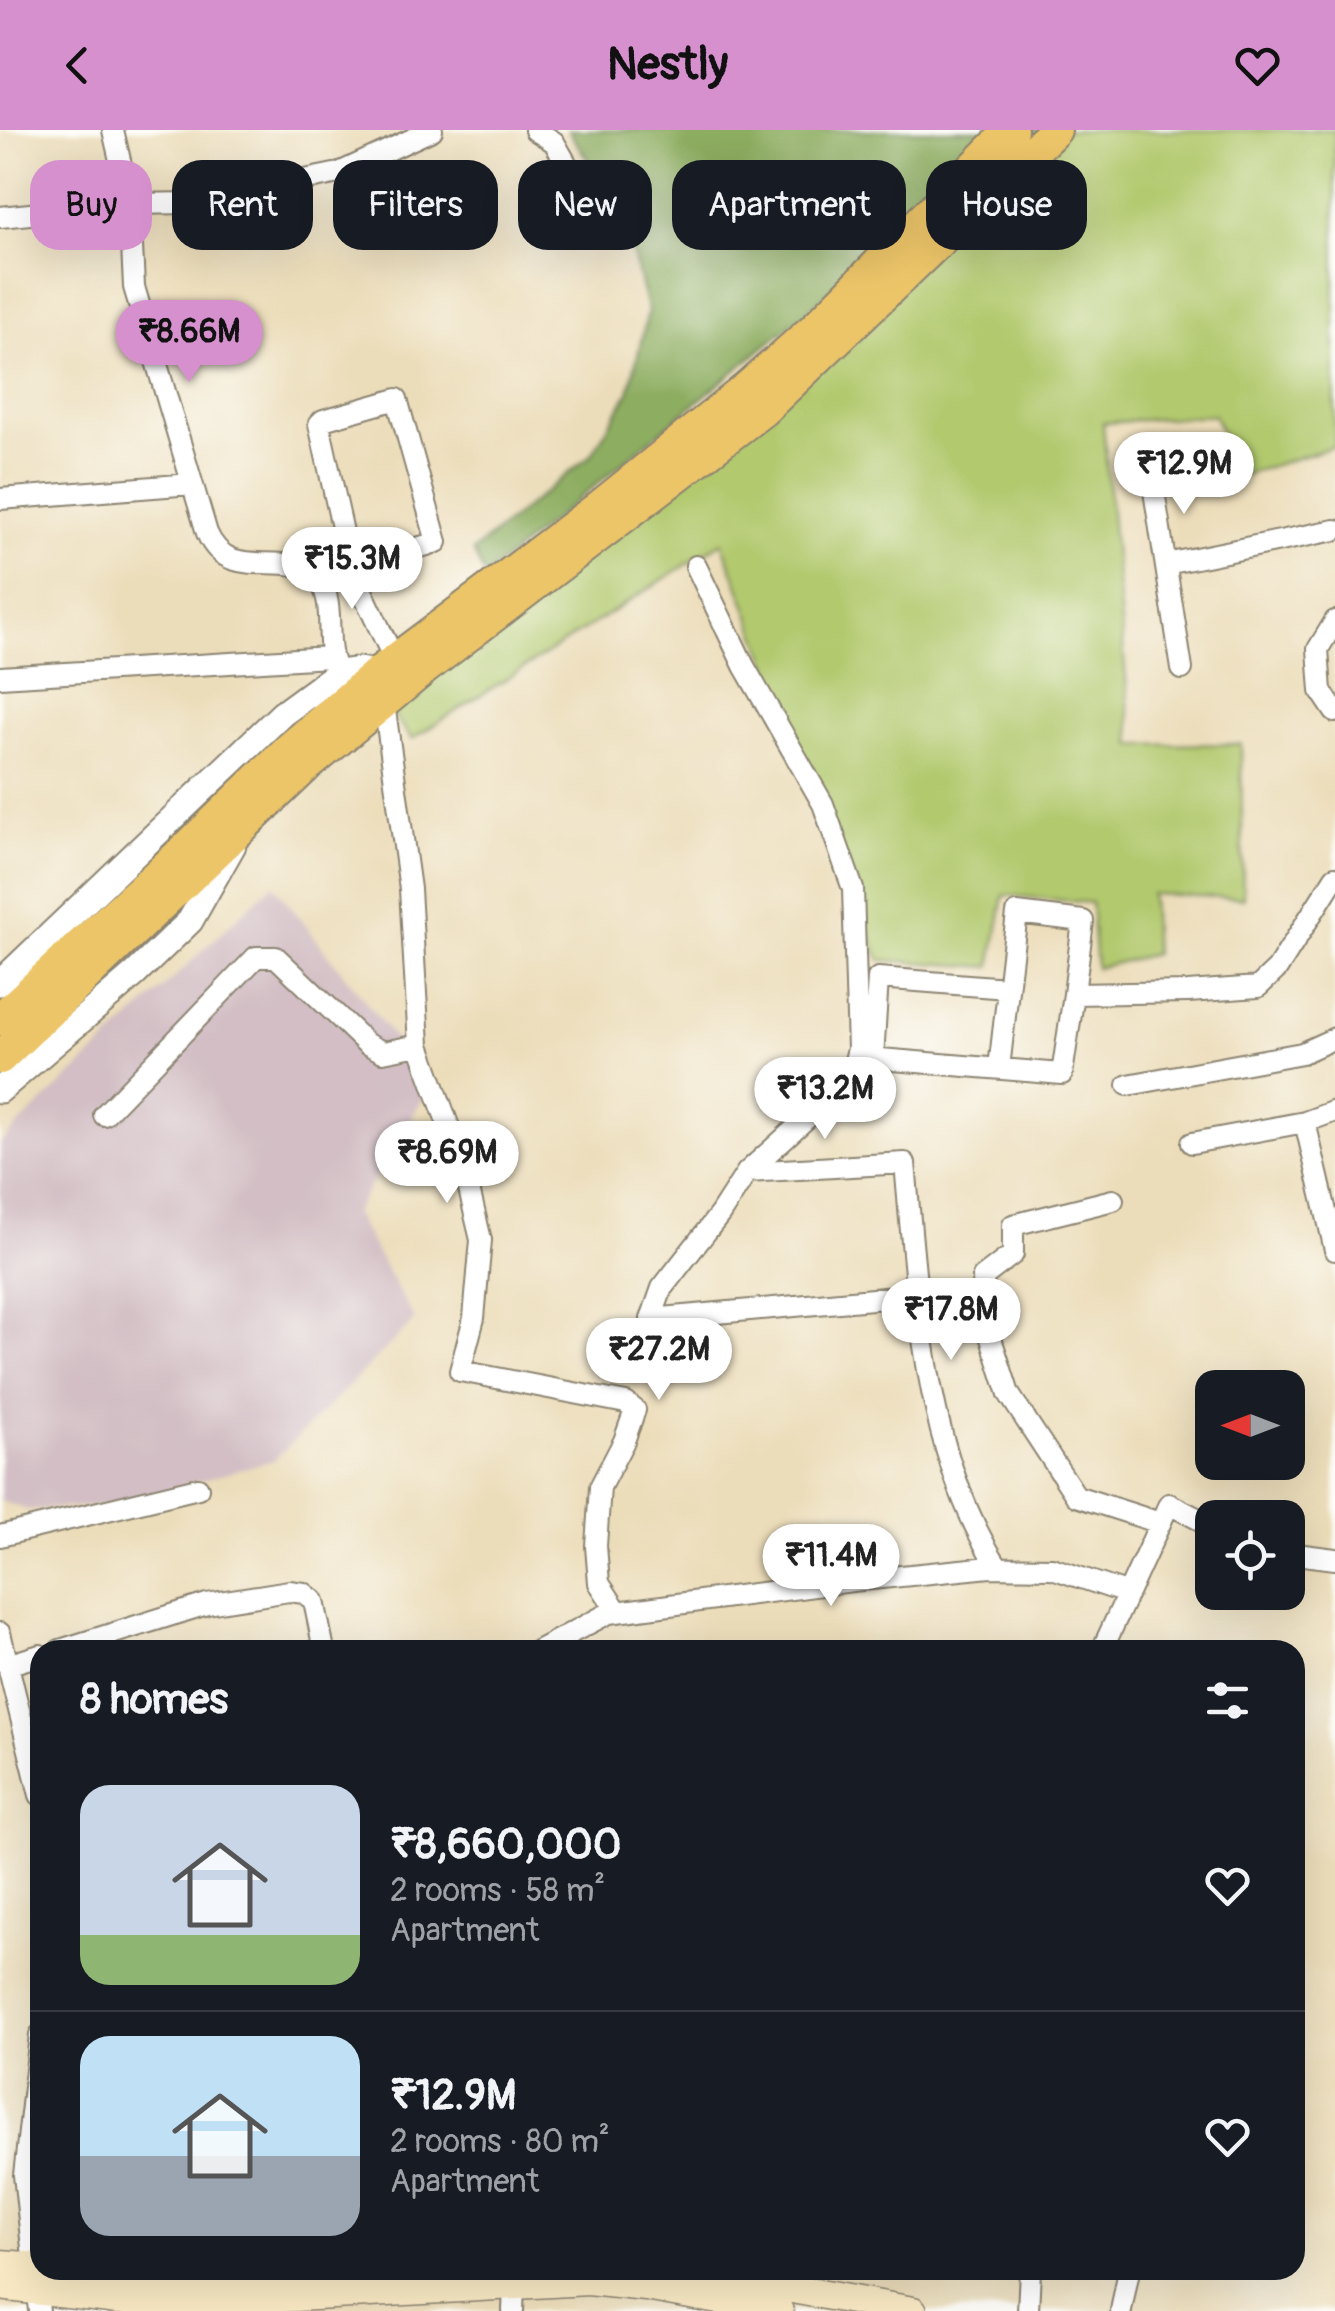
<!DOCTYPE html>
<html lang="en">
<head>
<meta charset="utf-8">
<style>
	:root { --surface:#171b24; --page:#242831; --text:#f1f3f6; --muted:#9ea1a6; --line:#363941; --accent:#d690ce }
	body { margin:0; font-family:Pangolin,sans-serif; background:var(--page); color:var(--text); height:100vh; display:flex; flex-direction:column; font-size:38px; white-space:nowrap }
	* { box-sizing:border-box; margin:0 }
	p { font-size:32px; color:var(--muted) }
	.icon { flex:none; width:55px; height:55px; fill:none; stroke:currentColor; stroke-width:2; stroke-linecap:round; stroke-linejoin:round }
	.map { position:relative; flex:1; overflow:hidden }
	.drawer { position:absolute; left:30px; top:1510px; width:1275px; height:640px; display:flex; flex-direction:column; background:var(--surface); border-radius:30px; box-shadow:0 10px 40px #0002 }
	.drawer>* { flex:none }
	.hud { position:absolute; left:30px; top:30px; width:1275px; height:90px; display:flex; gap:20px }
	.needle { width:65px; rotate:270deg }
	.fabs { position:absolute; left:1195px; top:1240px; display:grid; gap:20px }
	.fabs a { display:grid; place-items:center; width:110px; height:110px; border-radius:20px; background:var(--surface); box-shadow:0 10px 40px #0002; font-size:50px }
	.price { position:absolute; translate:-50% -85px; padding:0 22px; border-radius:35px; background:#fff; color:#222; font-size:32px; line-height:65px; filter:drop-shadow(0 2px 5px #0008) }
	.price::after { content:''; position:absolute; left:50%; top:60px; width:30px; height:22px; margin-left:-15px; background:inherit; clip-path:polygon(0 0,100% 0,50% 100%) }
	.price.active { background:var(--accent); color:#111 }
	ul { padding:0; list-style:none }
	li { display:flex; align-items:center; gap:30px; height:250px; padding:0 50px }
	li+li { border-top:2px solid var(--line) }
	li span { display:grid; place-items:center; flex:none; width:280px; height:200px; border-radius:30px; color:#555 }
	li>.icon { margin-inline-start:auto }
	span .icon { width:120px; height:120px; fill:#fffc; stroke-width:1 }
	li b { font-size:42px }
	h2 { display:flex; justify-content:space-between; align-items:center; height:120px; padding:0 50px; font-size:42px }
	.tag { padding:0 35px; border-radius:30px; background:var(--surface); box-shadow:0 10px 40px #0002; font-size:35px; line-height:90px }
	.tag.active { background:var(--accent); color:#111 }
	header { display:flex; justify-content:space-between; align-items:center; height:130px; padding:0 50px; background:var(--accent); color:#111; font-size:45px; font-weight:800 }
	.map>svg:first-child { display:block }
	.industrial { fill:#d2bec4 }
	.green { fill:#b2c96e; stroke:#6e7a4c; stroke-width:2.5 }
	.forest { fill:#8dad61; stroke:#5c6c46; stroke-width:2.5 }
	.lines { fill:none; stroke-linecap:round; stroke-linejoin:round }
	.minor-casing { stroke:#8c8472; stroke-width:24 }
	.tertiary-casing { stroke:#8c8472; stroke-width:29 }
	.secondary-casing { stroke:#8c8472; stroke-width:31 }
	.trunk-casing { stroke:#8c8472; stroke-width:36 }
	.minor { stroke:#fff; stroke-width:20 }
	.tertiary { stroke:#fff; stroke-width:25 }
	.secondary { stroke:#f8e8c3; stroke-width:28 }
	.trunk { stroke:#edc569; stroke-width:32 }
</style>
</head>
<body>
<header><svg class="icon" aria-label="back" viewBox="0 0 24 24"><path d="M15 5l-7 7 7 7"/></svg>Nestly<svg class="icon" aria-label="heart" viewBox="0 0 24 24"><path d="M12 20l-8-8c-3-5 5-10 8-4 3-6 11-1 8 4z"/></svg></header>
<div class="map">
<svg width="1335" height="2181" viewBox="0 0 1335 2181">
	<rect width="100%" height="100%" fill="#fdfcf7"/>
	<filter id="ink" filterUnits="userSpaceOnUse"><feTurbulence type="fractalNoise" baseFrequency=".01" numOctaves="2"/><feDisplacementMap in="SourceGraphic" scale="20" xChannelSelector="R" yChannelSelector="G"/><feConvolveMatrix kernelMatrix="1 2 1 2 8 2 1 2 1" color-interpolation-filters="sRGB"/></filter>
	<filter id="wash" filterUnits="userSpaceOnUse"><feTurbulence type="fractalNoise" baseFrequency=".0048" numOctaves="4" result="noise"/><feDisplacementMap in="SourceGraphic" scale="40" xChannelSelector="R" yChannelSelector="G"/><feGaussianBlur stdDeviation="2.25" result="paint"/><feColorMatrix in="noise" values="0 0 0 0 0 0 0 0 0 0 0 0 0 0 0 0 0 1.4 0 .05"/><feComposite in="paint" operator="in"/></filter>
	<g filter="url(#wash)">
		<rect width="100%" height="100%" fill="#ecddba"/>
		<path class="industrial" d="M273,754L431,955L354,1083L415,1190L274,1330L115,1375L27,1380L0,1371V1013Z"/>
		<path class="green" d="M1064,0H1335V316L1240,346L1214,285L1103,293L1132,615L1241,614L1243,768L1151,764L1154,824L1096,838L1091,773L1004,765L991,837L880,830L722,412L412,609L384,573Z"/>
		<path class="forest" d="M568,0H1038L927,83L485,446L473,421L592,324L629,262L648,182L633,125L596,42Z"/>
	</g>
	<g filter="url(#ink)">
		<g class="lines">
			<g class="minor-casing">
				<path id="minor" d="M113,0L130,74L134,157L207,403C231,459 291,411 320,452C337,476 322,515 338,543
					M535,0L554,12L591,77
					M0,87L130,74L193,73L339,43L432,0
					M1152,348L1182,539
					M0,369L192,354
					M1166,434L1335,400
					M696,436L744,536L823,674L853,759L858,919L850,949L747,1042L720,1084L662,1158L651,1189L917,1165
					M351,438L437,412L397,269L323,290L319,294L351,438L394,529
					M1335,491L1318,519L1321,561L1335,582
					M0,547L329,527
					M384,573L410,759L419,915L464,1038L481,1110L474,1188L460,1241L626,1273L635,1280L624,1311L600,1357L596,1416L599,1453L618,1482
					M856,927L1062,944L1074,864L1188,862L1258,857L1277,839L1335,747
					M873,928L878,848L1007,858
					M999,938L1017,783L1083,791L1074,864
					M1128,955L1302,923L1335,908
					M104,985L256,827H276L367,914L383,922L419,915
					M1305,992L1335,1120
					M1192,1013L1305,992L1335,981
					M747,1042L905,1033C917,1165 924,1323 998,1437
					M1113,1070L1013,1095V1124L983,1147L985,1190L1009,1264L1076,1366L1160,1393
					M0,1406L198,1358
					M1288,1423L1335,1429
					M0,1503L40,1665
					M60,1520L207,1474L289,1461L304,1463L314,1471L324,1520
					M539,1520L609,1483L852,1451L990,1437L1052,1438L1126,1463
					M1102,1520L1169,1374L1212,1396
					M7,1535L40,1525
					M39,2181L24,2045L40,1905
					M513,2181L514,2155
					M1028,2181L1030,2140
					M1121,2181L1129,2140"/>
			</g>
			<g class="tertiary-casing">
				<path id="tertiary" d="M0,853L282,584L338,543L359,540L378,543
					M0,960L135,844L190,791L233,715"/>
			</g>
			<g class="secondary-casing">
				<path id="secondary" d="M0,2134L40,2137
					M61,2140L137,2152L376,2140
					M688,2140L913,2181
					M0,2156L135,2172L190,2173L588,2151L646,2157L779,2181"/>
			</g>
			<g class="trunk-casing">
				<path id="trunk" d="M0,889L191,714L288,620L378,543L598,378L747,258L815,198L1011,0
					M0,928L302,640L425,538L763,280L1055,0"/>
			</g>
			<use href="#minor" class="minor"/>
			<use href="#tertiary" class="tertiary"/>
			<use href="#secondary" class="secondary"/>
			<use href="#trunk" class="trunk"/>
		</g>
	</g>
</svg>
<div class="fabs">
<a><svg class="needle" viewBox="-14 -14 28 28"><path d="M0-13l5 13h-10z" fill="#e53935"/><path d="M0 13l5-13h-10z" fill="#9ea1a6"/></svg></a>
<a><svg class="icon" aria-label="locate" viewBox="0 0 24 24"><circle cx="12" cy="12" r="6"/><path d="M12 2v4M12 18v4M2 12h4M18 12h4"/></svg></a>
</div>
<b class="price active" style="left:189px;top:255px">₹8.66M</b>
<b class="price" style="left:1184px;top:387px">₹12.9M</b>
<b class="price" style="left:352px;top:482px">₹15.3M</b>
<b class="price" style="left:825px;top:1012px">₹13.2M</b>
<b class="price" style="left:447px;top:1076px">₹8.69M</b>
<b class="price" style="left:951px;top:1233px">₹17.8M</b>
<b class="price" style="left:659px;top:1273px">₹27.2M</b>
<b class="price" style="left:831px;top:1479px">₹11.4M</b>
<div class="hud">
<a class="tag active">Buy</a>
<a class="tag">Rent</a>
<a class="tag">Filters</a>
<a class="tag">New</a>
<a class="tag">Apartment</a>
<a class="tag">House</a>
</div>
<section class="drawer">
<h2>8 homes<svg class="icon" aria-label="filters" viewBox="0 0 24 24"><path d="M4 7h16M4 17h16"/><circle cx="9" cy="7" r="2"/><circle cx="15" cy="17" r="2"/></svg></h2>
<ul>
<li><span style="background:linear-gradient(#c9d6e8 75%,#8fb573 0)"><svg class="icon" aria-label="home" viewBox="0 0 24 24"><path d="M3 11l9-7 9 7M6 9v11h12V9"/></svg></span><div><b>₹8,660,000</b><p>2 rooms · 58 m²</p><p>Apartment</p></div><svg class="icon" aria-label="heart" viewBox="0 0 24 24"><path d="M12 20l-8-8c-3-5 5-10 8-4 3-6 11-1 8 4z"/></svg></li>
<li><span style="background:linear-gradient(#bfe0f5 60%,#9aa5b1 0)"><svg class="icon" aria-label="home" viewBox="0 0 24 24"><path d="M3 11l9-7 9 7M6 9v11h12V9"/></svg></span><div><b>₹12.9M</b><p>2 rooms · 80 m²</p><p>Apartment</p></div><svg class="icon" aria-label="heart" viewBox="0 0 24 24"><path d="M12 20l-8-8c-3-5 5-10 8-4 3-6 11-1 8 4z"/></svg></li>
</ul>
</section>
</div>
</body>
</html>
